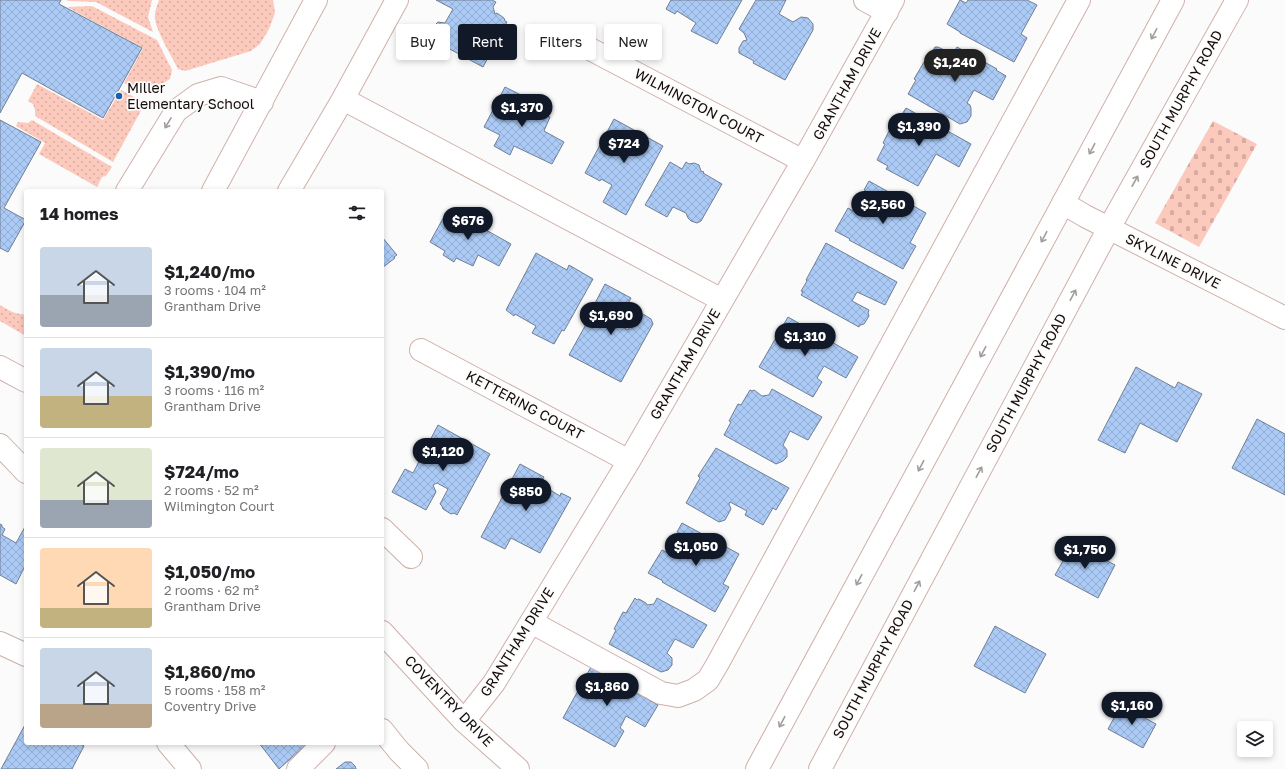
<!DOCTYPE html>
<html lang="en">
<head>
<meta charset="utf-8">
<style>
	:root { --surface:#fff; --page:#f2f2f2; --text:#202124; --muted:#757577; --line:#e0e0e0; --accent:#111827 }
	body { margin:0; font-family:"Golos Text",sans-serif; background:var(--page); color:var(--text); height:100vh; display:flex; flex-direction:column; font-size:15px; white-space:nowrap }
	* { box-sizing:border-box; margin:0 }
	p { font-size:13px; color:var(--muted) }
	.icon { flex:none; width:22px; height:22px; fill:none; stroke:currentColor; stroke-width:2; stroke-linecap:round; stroke-linejoin:round }
	.map { position:relative; flex:1; overflow:hidden }
	.details { position:absolute; left:24px; top:189px; width:360px; height:556px; display:flex; flex-direction:column; background:var(--surface); border-radius:4px; box-shadow:0 2px 6px #0003 }
	.details>* { flex:none }
	.guide { position:absolute; left:396px; top:24px; width:380px; height:36px; display:flex; gap:8px }
	.tools { position:absolute; left:1237px; top:721px; display:grid; gap:8px }
	.tools a { display:grid; place-items:center; width:36px; height:36px; border-radius:4px; background:var(--surface); box-shadow:0 2px 6px #0003; font-size:20px }
	.price { position:absolute; translate:-50% -34px; padding:0 9px; border-radius:14px; background:var(--accent); color:#fff; font-size:13px; line-height:26px; filter:drop-shadow(0 1px 2px #0008) }
	.price::after { content:''; position:absolute; left:50%; top:24px; width:12px; height:9px; margin-left:-6px; background:inherit; clip-path:polygon(0 0,100% 0,50% 100%) }
	.price.on { background:#222; color:#fff }
	ul { padding:0; list-style:none }
	li { display:flex; align-items:center; gap:12px; height:100px; padding:0 16px }
	li+li { border-top:1px solid var(--line) }
	li span { display:grid; place-items:center; flex:none; width:112px; height:80px; border-radius:4px; color:#555 }
	li>.icon { margin-inline-start:auto }
	span .icon { width:48px; height:48px; fill:#fffc; stroke-width:1 }
	li b { font-size:17px }
	h2 { display:flex; justify-content:space-between; align-items:center; height:48px; padding:0 16px; font-size:17px }
	.pill { padding:0 14px; border-radius:4px; background:var(--surface); box-shadow:0 2px 6px #0003; font-size:14px; line-height:36px }
	.pill.on { background:var(--accent); color:#fff }
	.map>svg:first-child { display:block }
	.green { fill:url(#green-dots) }
	.cemetery { fill:url(#cemetery-stones) }
	.building { fill:url(#building-cross-hatch); stroke:#707f94 }
	.lines { fill:none; stroke-linecap:round; stroke-linejoin:round }
	.minor-casing { stroke:#cfb0a9; stroke-width:24 }
	.major-casing { stroke:#cfb0a9; stroke-width:24 }
	.minor { stroke:#fff; stroke-width:22 }
	.major { stroke:#fff; stroke-width:22 }
	.oneway { stroke:#a19d9c }
	.poi-dot { fill:#1e5fb0; stroke:#fbfbfb; stroke-width:1.5 }
	.labels { text-anchor:middle; stroke-width:3.5; stroke-linejoin:round; paint-order:stroke }
	.street-label { font-size:14px; fill:#140a08; stroke:#fbfbfb }
	.poi-label { font-size:14px; fill:#140a08; stroke:#fbfbfb; text-anchor:start }
</style>
</head>
<body>
<div class="map">
<svg width="1285" height="769" viewBox="0 0 1285 769">
	<defs>
		<pattern id="green-dots" width="8" height="8" patternUnits="userSpaceOnUse"><rect width="8" height="8" fill="#fcc9bd"/><path d="M2 2h.1M6 6h.1" fill="none" stroke="#d7aba1" stroke-width="1.8" stroke-linecap="round"/></pattern>
		<pattern id="cemetery-stones" width="16" height="16" patternUnits="userSpaceOnUse"><rect width="16" height="16" fill="#fcc9bd"/><path d="M2 7V4a2 2 0 0 1 4 0v3zM10 15v-3a2 2 0 0 1 4 0v3z" fill="#d7aba1"/></pattern>
		<pattern id="building-cross-hatch" width="8" height="8" patternUnits="userSpaceOnUse"><rect width="8" height="8" fill="#abcbf6"/><path d="M0 0l8 8M0 8l8-8" fill="none" stroke="#92add1"/></pattern>
	</defs>
	<rect width="100%" height="100%" fill="#fbfbfb"/>
	<path class="green" d="M66,0H152L148,17L153,32L96,2L69,1Z
		M159,0H273L275,13L269,29L260,44L251,51L185,71L178,69C172,57 156,30 155,19C154,13 157,6 159,0Z
		M92,6L157,40L172,70L170,79L145,95L124,83L143,48L67,7Z
		M37,84L103,120L121,90L140,100L143,107L113,162L35,116V110L33,104L28,101Z
		M32,120L112,167L106,176L102,177L97,187L39,154L45,143L16,126L18,122L28,123Z
		M0,305C8,310 16,315 26,314V336L0,321Z"/>
	<path class="cemetery" d="M1213,121L1257,144L1199,247L1155,223Z"/>
	<path class="building" d="M0,0H61L59,4L142,48L103,118L22,73L0,113Z
		M436,0H492L496,2L493,7L495,14L497,13L504,18L505,21L507,22L483,67L433,40L431,34L433,27L438,22L445,23L453,9Z
		M671,0H742L717,44L691,31L696,23L677,11L675,14L666,9Z
		M756,0H786L779,14L793,22L801,17L808,18L813,24V30L785,80L753,63L754,61L739,53V48L743,41L747,40L744,33L739,29Z
		M960,0L966,3L968,0H1027L1037,5L1021,34L1027,38L1014,62L960,33V32L947,24Z
		M935,47H938L946,51L947,53L954,52L957,47L997,69L996,70L1006,76L993,100L974,90L967,103L970,105L971,108V116L967,122L960,124L908,94L916,80L914,79L924,62H926Z
		M505,87L531,100L528,106L550,117L544,131L564,142L552,164L514,146L510,155L494,146L500,135L484,127Z
		M906,108L971,144L959,167L936,154L918,186L886,169L888,166L877,160L885,144L883,143L896,117L899,119Z
		M614,119L663,146L626,215L603,202L612,185L601,179L600,181L585,173Z
		M0,120L41,142L4,208L26,220L8,252L0,248Z
		M670,162L682,169L686,162L689,164L694,163L699,165L701,171L704,172L703,173L722,184L701,221L697,223L691,221L688,218L686,213L673,207L667,217L645,205Z
		M869,181L926,213L910,243L916,246L903,269L849,240L850,239L835,231L848,208L855,212L866,191L864,190Z
		M454,210L478,223L477,225L511,244L499,266L478,255L473,266L456,258L454,262L443,255L445,251L430,242L446,213L451,216Z
		M382,237L397,255L394,257L395,258L382,268Z
		M826,243L897,282L885,305L857,292L852,301L869,310L868,313L869,316L864,324L860,325L859,327L801,295L803,292L801,291L807,281L806,280Z
		M536,253L567,270L569,265L593,279L564,331L562,330L554,344L532,333L536,326L515,314L514,316L506,310Z
		M605,284L631,298L617,324L628,330L637,314L639,315L643,314L651,319L653,324L621,382L569,355L595,308L593,307Z
		M788,317L858,357L846,378L824,366L817,378L822,382L813,397L759,367Z
		M1136,367L1175,388L1178,382L1202,394L1177,442L1140,423L1125,453L1098,440Z
		M772,389L822,417L808,440L790,431L783,445L787,450V457L783,461L776,464L724,435L731,422L729,421L738,404L741,405L750,390L752,391L754,390L762,396L769,395Z
		M1257,419L1285,434V495L1232,468Z
		M438,425L490,454L457,515L454,513L451,514L443,509L442,506L440,504L448,489L437,483L433,485L436,492L426,510L392,492L405,469L413,473Z
		M716,448L789,488L776,510L773,508L763,525L745,515L747,511L730,502L729,504L731,509L725,520L719,522L686,503L700,478L698,476Z
		M520,464L544,477L540,484L560,496L561,493L571,498L540,553L511,538L505,549L481,537Z
		M682,523L739,554L723,584L729,587L715,612L662,582L663,581L648,573L662,550L668,553L679,533L677,532Z
		M0,524L2,525V527L5,529L2,535L16,543L26,525V564L16,584L0,575Z
		M1073,543L1115,565L1098,598L1055,575Z
		M635,598L637,600L639,599L646,603L647,605L654,604L657,598L707,625L693,648L675,639L667,653L672,658V665L668,670L661,672L609,644L616,630L614,629L623,612L626,613Z
		M995,626L1046,654L1025,693L974,666Z
		M591,667L658,705L645,727L626,716L620,728L624,731L615,747L563,718Z
		M1121,705L1156,724L1143,748L1108,729Z
		M26,723V743H79L84,746L72,769H1Z
		M259,743H308L279,769Z
		M345,762H351L355,766L356,769H336Z"/>
	<g class="lines">
		<g class="minor-casing">
			<path id="minor" d="M865,0L887,12
				M573,40L803,161
				M343,99L397,0
				M127,191L176,111L198,95L221,88L262,102
				M213,191L316,0
				M289,191L343,99L722,300
				M1063,203L1085,216L1285,318
				M421,350L629,461
				M0,367L26,381
				M0,445L26,472
				M382,529L411,557
				M531,622L661,693L678,696L694,690L708,680L718,663L1079,0
				M382,632L464,721L518,769
				M0,643L26,655
				M464,721L494,683L629,461L803,161L893,0
				M382,730L399,751L417,769
				M168,743L190,769
				M298,769L324,743"/>
		</g>
		<g class="major-casing">
			<path id="major" d="M757,769L1173,0
				M820,769L1109,228L1237,0"/>
		</g>
		<use href="#minor" class="minor"/>
		<use href="#major" class="major"/>
	</g>
	<defs><path id="oneway-shaft" d="M-6 0H5M1.5-3L5.5 0L1.5 3" fill="none" stroke-width="1.6" stroke-linecap="round" stroke-linejoin="round"/></defs>
	<g class="oneway">
		<use href="#oneway-shaft" transform="translate(1154 34) rotate(118)"/>
		<use href="#oneway-shaft" transform="translate(168 123) rotate(121)"/>
		<use href="#oneway-shaft" transform="translate(1092 149) rotate(118)"/>
		<use href="#oneway-shaft" transform="translate(1135 181) rotate(-61)"/>
		<use href="#oneway-shaft" transform="translate(1044 237) rotate(118)"/>
		<use href="#oneway-shaft" transform="translate(1073 295) rotate(-62)"/>
		<use href="#oneway-shaft" transform="translate(983 352) rotate(118)"/>
		<use href="#oneway-shaft" transform="translate(921 466) rotate(118)"/>
		<use href="#oneway-shaft" transform="translate(979 472) rotate(-62)"/>
		<use href="#oneway-shaft" transform="translate(859 580) rotate(118)"/>
		<use href="#oneway-shaft" transform="translate(917 586) rotate(-62)"/>
		<use href="#oneway-shaft" transform="translate(782 722) rotate(118)"/>
	</g>
	<circle class="poi-dot" cx="119" cy="96" r="4"/>
	<g class="labels">
		<g class="street-label">
			<text transform="translate(847 84) rotate(-61)" y="5">GRANTHAM DRIVE</text>
			<text transform="translate(1181 99) rotate(-61)" y="5">SOUTH MURPHY ROAD</text>
			<text transform="translate(699 106) rotate(28)" y="5">WILMINGTON COURT</text>
			<text transform="translate(1173 261) rotate(27)" y="5">SKYLINE DRIVE</text>
			<text transform="translate(685 364) rotate(-60)" y="5">GRANTHAM DRIVE</text>
			<text transform="translate(1026 383) rotate(-62)" y="5">SOUTH MURPHY ROAD</text>
			<text transform="translate(525 405) rotate(28)" y="5">KETTERING COURT</text>
			<text transform="translate(517 642) rotate(-58)" y="5">GRANTHAM DRIVE</text>
			<text transform="translate(873 669) rotate(-62)" y="5">SOUTH MURPHY ROAD</text>
			<text transform="translate(449 701) rotate(46)" y="5">COVENTRY DRIVE</text>
		</g>
		<g class="poi-label">
			<text x="127" y="93">Miller<tspan x="127" dy="16">Elementary School</tspan></text>
		</g>
	</g>
</svg>
<div class="tools">
<a><svg class="icon" aria-label="layers" viewBox="0 0 24 24"><path d="M12 4l9 5-9 5-9-5zM3 14l9 5 9-5"/></svg></a>
</div>
<b class="price on" style="left:955px;top:83px">$1,240</b>
<b class="price" style="left:522px;top:128px">$1,370</b>
<b class="price" style="left:919px;top:147px">$1,390</b>
<b class="price" style="left:624px;top:164px">$724</b>
<b class="price" style="left:883px;top:225px">$2,560</b>
<b class="price" style="left:468px;top:241px">$676</b>
<b class="price" style="left:611px;top:336px">$1,690</b>
<b class="price" style="left:805px;top:357px">$1,310</b>
<b class="price" style="left:443px;top:472px">$1,120</b>
<b class="price" style="left:526px;top:512px">$850</b>
<b class="price" style="left:696px;top:567px">$1,050</b>
<b class="price" style="left:1085px;top:570px">$1,750</b>
<b class="price" style="left:607px;top:707px">$1,860</b>
<b class="price" style="left:1132px;top:726px">$1,160</b>
<div class="guide">
<a class="pill">Buy</a>
<a class="pill on">Rent</a>
<a class="pill">Filters</a>
<a class="pill">New</a>
</div>
<section class="details">
<h2>14 homes<svg class="icon" aria-label="filters" viewBox="0 0 24 24"><path d="M4 7h16M4 17h16"/><circle cx="9" cy="7" r="2"/><circle cx="15" cy="17" r="2"/></svg></h2>
<ul>
<li><span style="background:linear-gradient(#c9d6e8 60%,#9aa5b1 0)"><svg class="icon" aria-label="home" viewBox="0 0 24 24"><path d="M3 11l9-7 9 7M6 9v11h12V9"/></svg></span><div><b>$1,240/mo</b><p>3 rooms · 104 m²</p><p>Grantham Drive</p></div></li>
<li><span style="background:linear-gradient(#c9d6e8 60%,#c2b280 0)"><svg class="icon" aria-label="home" viewBox="0 0 24 24"><path d="M3 11l9-7 9 7M6 9v11h12V9"/></svg></span><div><b>$1,390/mo</b><p>3 rooms · 116 m²</p><p>Grantham Drive</p></div></li>
<li><span style="background:linear-gradient(#dfe7d0 65%,#9aa5b1 0)"><svg class="icon" aria-label="home" viewBox="0 0 24 24"><path d="M3 11l9-7 9 7M6 9v11h12V9"/></svg></span><div><b>$724/mo</b><p>2 rooms · 52 m²</p><p>Wilmington Court</p></div></li>
<li><span style="background:linear-gradient(#ffd9b3 75%,#c2b280 0)"><svg class="icon" aria-label="home" viewBox="0 0 24 24"><path d="M3 11l9-7 9 7M6 9v11h12V9"/></svg></span><div><b>$1,050/mo</b><p>2 rooms · 62 m²</p><p>Grantham Drive</p></div></li>
<li><span style="background:linear-gradient(#c9d6e8 70%,#b9a48a 0)"><svg class="icon" aria-label="home" viewBox="0 0 24 24"><path d="M3 11l9-7 9 7M6 9v11h12V9"/></svg></span><div><b>$1,860/mo</b><p>5 rooms · 158 m²</p><p>Coventry Drive</p></div></li>
</ul>
</section>
</div>
</body>
</html>
